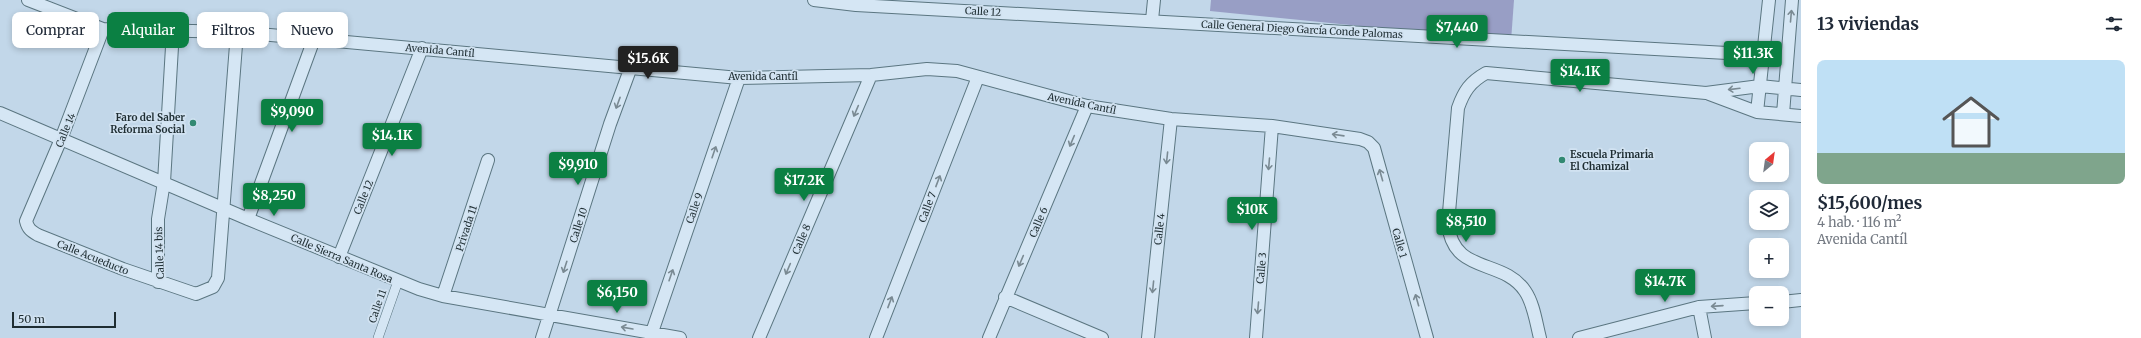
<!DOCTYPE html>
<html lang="es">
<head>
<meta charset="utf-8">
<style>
	:root { --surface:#fff; --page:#f2f2f3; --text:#1f2937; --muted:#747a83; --accent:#0b8043 }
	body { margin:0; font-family:Merriweather,serif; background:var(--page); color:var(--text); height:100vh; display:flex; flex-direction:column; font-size:15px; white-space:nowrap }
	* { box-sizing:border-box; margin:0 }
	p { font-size:13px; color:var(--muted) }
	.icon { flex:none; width:22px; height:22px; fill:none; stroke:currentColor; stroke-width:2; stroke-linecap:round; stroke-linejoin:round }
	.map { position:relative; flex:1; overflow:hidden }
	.drawer { display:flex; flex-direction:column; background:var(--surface); width:340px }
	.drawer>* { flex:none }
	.hud { position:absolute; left:12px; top:12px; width:380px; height:36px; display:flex; gap:8px }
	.needle { width:26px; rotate:29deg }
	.controls { position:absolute; left:1749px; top:142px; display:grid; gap:8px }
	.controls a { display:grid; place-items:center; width:40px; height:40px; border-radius:8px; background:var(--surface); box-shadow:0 2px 6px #0003; font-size:20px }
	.scale { position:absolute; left:12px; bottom:10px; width:104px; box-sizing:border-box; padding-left:4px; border:2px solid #1e2d32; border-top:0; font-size:11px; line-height:14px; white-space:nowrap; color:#1e2d32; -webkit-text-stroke:3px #d1e2f1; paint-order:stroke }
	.price { position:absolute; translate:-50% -34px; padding:0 9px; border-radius:4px; background:var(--accent); color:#fff; font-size:13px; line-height:26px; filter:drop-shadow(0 1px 2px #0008) }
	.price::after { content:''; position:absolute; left:50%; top:24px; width:12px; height:9px; margin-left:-6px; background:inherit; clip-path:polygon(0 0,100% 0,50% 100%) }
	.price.on { background:#222; color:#fff }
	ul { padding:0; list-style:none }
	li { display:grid; align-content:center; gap:8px; height:212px; padding:0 16px }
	li span { display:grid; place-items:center; height:124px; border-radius:8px; color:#555 }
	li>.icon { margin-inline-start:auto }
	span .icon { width:72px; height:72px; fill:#fffc; stroke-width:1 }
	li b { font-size:17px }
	h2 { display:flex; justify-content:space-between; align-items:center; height:48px; padding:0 16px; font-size:17px }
	.chip { padding:0 14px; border-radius:8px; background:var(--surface); box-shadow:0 2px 6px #0003; font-size:14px; line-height:36px }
	.chip.on { background:var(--accent); color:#fff }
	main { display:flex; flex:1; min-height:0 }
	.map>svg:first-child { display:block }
	.green { fill:#989ec5 }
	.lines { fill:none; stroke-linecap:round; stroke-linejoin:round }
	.pedestrian-casing { stroke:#5b7681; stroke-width:10 }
	.minor-casing { stroke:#5b7681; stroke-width:14 }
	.pedestrian { stroke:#d5e6f4; stroke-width:9 }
	.minor { stroke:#d5e6f4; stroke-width:12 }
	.oneway { stroke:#7a8a93 }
	.poi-dot { fill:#328972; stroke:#d1e2f1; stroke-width:1.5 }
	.labels { text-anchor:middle; stroke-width:3.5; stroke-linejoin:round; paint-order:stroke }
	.street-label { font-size:10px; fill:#1e2d32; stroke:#d1e2f1 }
	.poi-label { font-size:10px; font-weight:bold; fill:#1e2d32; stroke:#d1e2f1; text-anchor:end }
</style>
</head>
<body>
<main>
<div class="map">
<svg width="1801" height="338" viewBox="0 0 1801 338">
	<rect width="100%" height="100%" fill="#c2d7e9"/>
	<path class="green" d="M1211,0H1514L1511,41L1210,11Z"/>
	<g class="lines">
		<g class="pedestrian-casing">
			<path id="pedestrian" d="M378,338L398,281"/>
		</g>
		<g class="minor-casing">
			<path id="minor" d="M28,0L103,29L237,32L739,78L871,75L927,69L957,71L1087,106L1171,119L1272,126L1360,139L1368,142L1374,148L1427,338
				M814,0L856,5L1763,55
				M1152,20L1154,0
				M103,29L61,139L26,221C28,229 31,231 38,235L123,269L196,294L213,287L218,278L237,32
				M1709,94L1757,112L1801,116
				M1757,112L1769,0
				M0,113L248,219L419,289L443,296L680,338
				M1783,114L1792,0
				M248,219L314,39
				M339,257L422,48
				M158,282V219L164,182L173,30
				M443,296L488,160
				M1005,297L1102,338
				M1782,302L1801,300
				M1699,307L1705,338
				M542,338L610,124L631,67
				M650,338L739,78
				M759,338L871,75
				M876,338L978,77
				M989,338L1087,106
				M1148,338L1171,119
				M1256,338L1272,126
				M1540,338C1536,323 1534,304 1525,291C1503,258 1453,275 1448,224L1458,108C1464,91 1470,82 1486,73L1706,93L1760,86L1801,90
				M1579,338L1699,307L1756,303"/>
		</g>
		<use href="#pedestrian" class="pedestrian"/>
		<use href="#minor" class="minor"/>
	</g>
	<defs><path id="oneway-shaft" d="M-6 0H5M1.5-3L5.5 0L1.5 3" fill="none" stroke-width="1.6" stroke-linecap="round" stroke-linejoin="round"/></defs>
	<g class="oneway">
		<use href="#oneway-shaft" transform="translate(1791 16) rotate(-85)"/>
		<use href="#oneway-shaft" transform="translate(1734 89) rotate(173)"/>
		<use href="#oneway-shaft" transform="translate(618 103) rotate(110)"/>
		<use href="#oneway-shaft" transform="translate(856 111) rotate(113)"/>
		<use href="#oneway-shaft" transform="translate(1338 135) rotate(-172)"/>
		<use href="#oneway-shaft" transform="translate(1072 141) rotate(113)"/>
		<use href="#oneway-shaft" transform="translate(714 152) rotate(-71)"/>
		<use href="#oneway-shaft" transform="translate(1167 158) rotate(96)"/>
		<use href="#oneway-shaft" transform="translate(1269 164) rotate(95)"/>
		<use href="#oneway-shaft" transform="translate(1381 175) rotate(-106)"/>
		<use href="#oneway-shaft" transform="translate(938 181) rotate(-69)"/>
		<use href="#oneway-shaft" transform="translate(1021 261) rotate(113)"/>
		<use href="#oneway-shaft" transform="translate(565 267) rotate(108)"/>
		<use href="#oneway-shaft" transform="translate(788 269) rotate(113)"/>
		<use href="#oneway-shaft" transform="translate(671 275) rotate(-71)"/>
		<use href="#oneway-shaft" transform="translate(1153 287) rotate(96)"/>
		<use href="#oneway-shaft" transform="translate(1417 300) rotate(-106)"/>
		<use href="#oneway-shaft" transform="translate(890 302) rotate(-69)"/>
		<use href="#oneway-shaft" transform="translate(1717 306) rotate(176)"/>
		<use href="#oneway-shaft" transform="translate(1258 308) rotate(95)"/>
		<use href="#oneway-shaft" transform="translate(627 328) rotate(-170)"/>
	</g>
	<g class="poi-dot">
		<circle cx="193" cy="123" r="4"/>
		<circle cx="1562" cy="160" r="4"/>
	</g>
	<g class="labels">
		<g class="street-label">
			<text transform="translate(983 11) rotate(3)" y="4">Calle 12</text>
			<text transform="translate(1302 29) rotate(3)" y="4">Calle General Diego García Conde Palomas</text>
			<text transform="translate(440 50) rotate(5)" y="4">Avenida Cantíl</text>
			<text x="763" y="80">Avenida Cantíl</text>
			<text transform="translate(1082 103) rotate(12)" y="4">Avenida Cantíl</text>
			<text transform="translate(65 130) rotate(-68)" y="4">Calle 14</text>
			<text transform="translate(363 197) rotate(-68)" y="4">Calle 12</text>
			<text transform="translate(927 207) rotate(-69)" y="4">Calle 7</text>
			<text transform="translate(694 208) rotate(-71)" y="4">Calle 9</text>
			<text transform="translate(1038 222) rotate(-67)" y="4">Calle 6</text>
			<text transform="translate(578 225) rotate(-72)" y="4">Calle 10</text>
			<text transform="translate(466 228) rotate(-72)" y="4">Privada 11</text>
			<text transform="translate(1159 229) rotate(-84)" y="4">Calle 4</text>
			<text transform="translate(801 239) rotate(-67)" y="4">Calle 8</text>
			<text transform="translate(1400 243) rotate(74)" y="4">Calle 1</text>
			<text transform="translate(159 253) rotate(-92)" y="4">Calle 14 bis</text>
			<text transform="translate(93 257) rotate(22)" y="4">Calle Acueducto</text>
			<text transform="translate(342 258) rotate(23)" y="4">Calle Sierra Santa Rosa</text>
			<text transform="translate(1261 268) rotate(-85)" y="4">Calle 3</text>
			<text transform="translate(377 306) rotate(-71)" y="4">Calle 11</text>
		</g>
		<g class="poi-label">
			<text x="185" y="121">Faro del Saber<tspan x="185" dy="12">Reforma Social</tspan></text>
			<text x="1570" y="158" text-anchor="start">Escuela Primaria<tspan x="1570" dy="12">El Chamizal</tspan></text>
		</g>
	</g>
</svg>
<div class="controls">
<a><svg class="needle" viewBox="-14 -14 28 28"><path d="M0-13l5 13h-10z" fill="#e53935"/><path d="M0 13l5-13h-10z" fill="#747a83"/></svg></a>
<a><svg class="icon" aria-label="layers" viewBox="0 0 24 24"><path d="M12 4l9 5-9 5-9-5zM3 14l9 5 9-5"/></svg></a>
<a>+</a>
<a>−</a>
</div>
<div class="scale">50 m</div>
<b class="price" style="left:1457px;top:49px">$7,440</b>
<b class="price" style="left:1753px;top:75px">$11.3K</b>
<b class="price on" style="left:648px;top:80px">$15.6K</b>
<b class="price" style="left:1580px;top:93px">$14.1K</b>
<b class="price" style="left:292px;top:133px">$9,090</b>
<b class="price" style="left:392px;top:157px">$14.1K</b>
<b class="price" style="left:578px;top:186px">$9,910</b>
<b class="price" style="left:804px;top:202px">$17.2K</b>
<b class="price" style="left:274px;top:217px">$8,250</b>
<b class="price" style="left:1252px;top:231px">$10K</b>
<b class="price" style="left:1466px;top:243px">$8,510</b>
<b class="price" style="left:1665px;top:303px">$14.7K</b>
<b class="price" style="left:617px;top:314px">$6,150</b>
<div class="hud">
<a class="chip">Comprar</a>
<a class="chip on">Alquilar</a>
<a class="chip">Filtros</a>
<a class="chip">Nuevo</a>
</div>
</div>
<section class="drawer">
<h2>13 viviendas<svg class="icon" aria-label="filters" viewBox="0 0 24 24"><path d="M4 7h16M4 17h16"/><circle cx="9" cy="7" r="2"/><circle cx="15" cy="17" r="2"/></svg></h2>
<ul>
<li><span style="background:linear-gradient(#bfe0f5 75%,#7fa58c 0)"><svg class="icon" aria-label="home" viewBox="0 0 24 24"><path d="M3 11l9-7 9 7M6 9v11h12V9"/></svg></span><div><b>$15,600/mes</b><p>4 hab. · 116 m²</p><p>Avenida Cantíl</p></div></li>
</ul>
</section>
</main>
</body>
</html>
